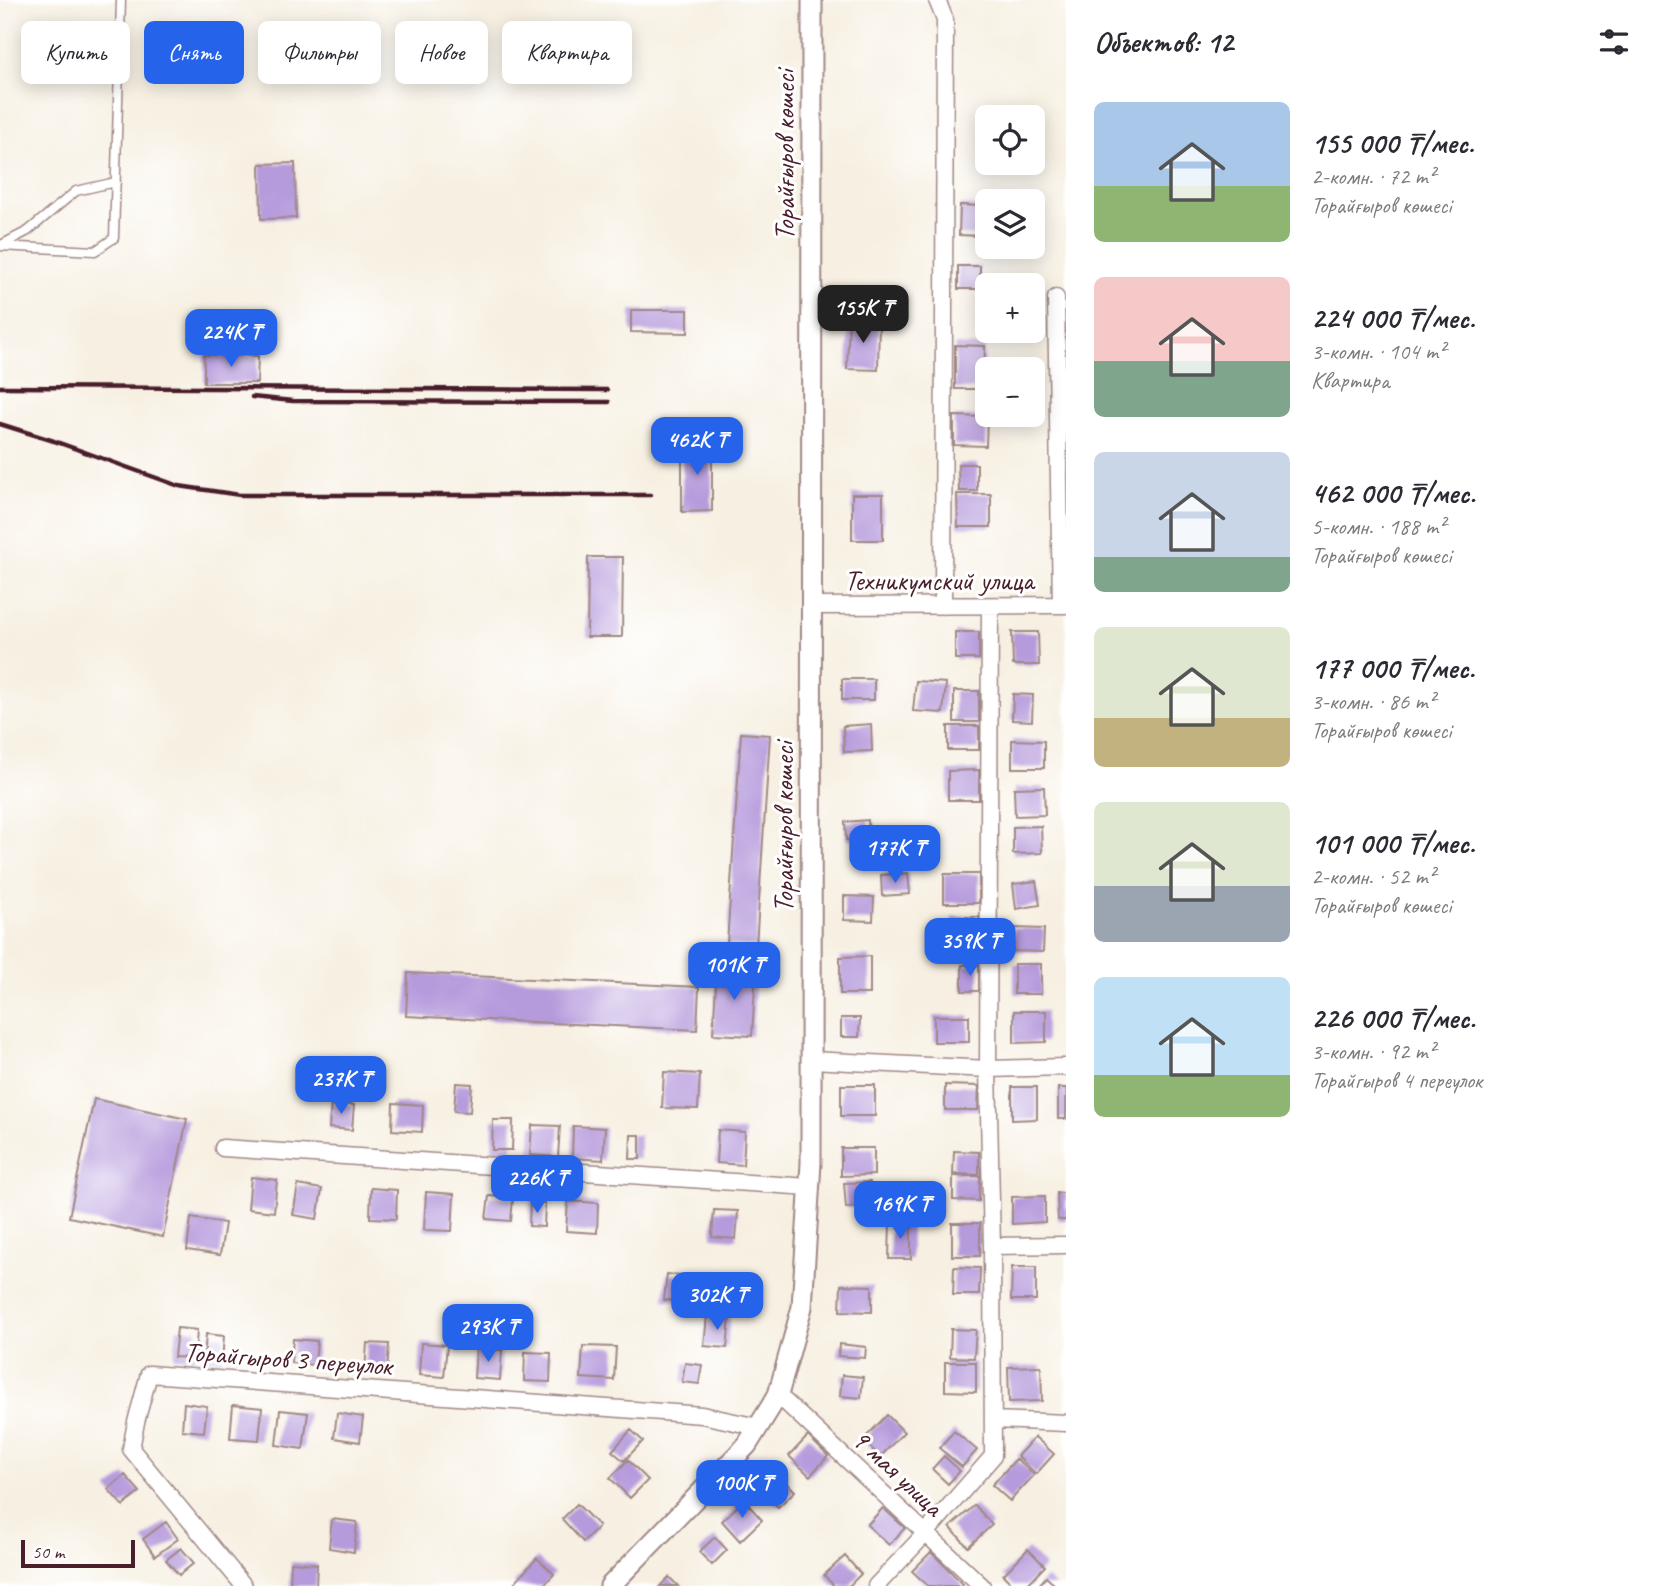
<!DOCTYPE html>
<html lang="ru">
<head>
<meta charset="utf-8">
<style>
	:root { --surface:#fff; --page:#f2f2f3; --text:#2b2b33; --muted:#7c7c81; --accent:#2563eb }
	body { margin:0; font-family:Caveat,sans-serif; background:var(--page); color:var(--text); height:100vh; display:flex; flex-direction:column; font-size:26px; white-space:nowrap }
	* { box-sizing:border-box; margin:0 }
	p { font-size:23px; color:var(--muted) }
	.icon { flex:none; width:38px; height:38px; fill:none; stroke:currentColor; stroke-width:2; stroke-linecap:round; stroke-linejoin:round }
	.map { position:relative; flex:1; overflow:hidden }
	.panel { display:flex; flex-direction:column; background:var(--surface); width:595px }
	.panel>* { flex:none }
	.top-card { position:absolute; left:21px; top:21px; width:665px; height:63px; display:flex; gap:14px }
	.buttons { position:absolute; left:975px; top:105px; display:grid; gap:14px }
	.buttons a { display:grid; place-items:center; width:70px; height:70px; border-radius:10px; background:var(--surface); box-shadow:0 4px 18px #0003; font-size:35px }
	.scale { position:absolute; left:21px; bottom:18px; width:114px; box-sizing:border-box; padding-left:7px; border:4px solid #4a1f2b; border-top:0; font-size:19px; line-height:24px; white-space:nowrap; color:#4a1f2b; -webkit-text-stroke:5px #fff; paint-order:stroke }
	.price { position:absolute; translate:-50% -60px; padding:0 16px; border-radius:14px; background:var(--accent); color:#fff; font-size:23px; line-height:46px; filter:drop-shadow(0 2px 4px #0008) }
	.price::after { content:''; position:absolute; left:50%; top:42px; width:21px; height:16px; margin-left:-10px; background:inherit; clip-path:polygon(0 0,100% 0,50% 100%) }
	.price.selected { background:#222; color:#fff }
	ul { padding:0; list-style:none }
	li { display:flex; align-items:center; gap:21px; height:175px; padding:0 28px }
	li span { display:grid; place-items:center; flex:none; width:196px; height:140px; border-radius:10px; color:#555 }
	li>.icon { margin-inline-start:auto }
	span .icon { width:84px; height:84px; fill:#fffc; stroke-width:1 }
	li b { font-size:30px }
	h2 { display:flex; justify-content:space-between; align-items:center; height:84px; padding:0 28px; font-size:30px }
	.tag { padding:0 24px; border-radius:10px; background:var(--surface); box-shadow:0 4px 18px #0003; font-size:24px; line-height:63px }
	.tag.selected { background:var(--accent); color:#fff }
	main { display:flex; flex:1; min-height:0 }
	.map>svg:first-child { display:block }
	.building { fill:#b59adc }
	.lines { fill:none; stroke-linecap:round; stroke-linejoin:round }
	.service-casing { stroke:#a08886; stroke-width:11 }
	.minor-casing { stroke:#a08886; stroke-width:19 }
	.tertiary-casing { stroke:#a08886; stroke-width:23 }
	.service { stroke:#fff; stroke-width:8 }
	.minor { stroke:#fff; stroke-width:16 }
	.tertiary { stroke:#fff; stroke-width:19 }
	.rail { stroke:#4a1f2b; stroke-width:4.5 }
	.labels { text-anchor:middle; stroke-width:6; stroke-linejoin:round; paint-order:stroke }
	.street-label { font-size:28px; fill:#4a1f2b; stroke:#fff }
</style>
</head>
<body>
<main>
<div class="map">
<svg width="1066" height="1586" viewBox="0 0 1066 1586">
	<rect width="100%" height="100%" fill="#fff"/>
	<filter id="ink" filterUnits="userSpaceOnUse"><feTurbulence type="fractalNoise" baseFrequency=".0143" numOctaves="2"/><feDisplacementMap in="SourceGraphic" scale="14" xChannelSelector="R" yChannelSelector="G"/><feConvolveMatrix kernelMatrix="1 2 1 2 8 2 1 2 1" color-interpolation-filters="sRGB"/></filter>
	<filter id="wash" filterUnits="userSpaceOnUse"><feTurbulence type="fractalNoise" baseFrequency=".00686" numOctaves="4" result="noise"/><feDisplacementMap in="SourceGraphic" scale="28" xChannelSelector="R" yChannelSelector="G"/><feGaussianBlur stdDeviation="1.57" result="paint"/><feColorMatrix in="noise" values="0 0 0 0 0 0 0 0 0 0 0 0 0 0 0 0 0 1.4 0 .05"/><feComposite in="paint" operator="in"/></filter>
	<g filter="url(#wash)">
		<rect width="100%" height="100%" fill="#f7f0e2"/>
		<g id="blocks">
			<path class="building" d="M295,163L296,218L261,219L260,164Z
				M960,205L983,206L982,236L959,235Z
				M958,266H980V289H958Z
				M631,310H688V333L631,332Z
				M849,320L879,321L878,370L847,369Z
				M955,345L985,346L984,389H955Z
				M204,355L258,356L257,383H204Z
				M954,416L987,417L986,446L954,445Z
				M712,442V511L682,512V443Z
				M958,464H977V491H959Z
				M852,494H883V540H852Z
				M957,494H991V527H958Z
				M588,557H623L622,637H587Z
				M955,632H979V659H955Z
				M1012,632H1038L1039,665H1013Z
				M842,679H874V700H842Z
				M916,681L946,683L943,713L913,711Z
				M954,691H979V722H954Z
				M1013,694L1033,695L1032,721L1012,720Z
				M871,724L872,751L844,752L843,726Z
				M948,726H979V750H948Z
				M741,733L770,735L756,946L727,944Z
				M1012,740L1044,741V768H1012Z
				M979,770V800H948V771Z
				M1044,787L1045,815L1015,816L1014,788Z
				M868,820L869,839L846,840L845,822Z
				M1041,826L1042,853L1013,854V827Z
				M908,873L910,894L882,896L881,875Z
				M944,874H979V903H944Z
				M1036,881L1040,905L1016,909L1013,884Z
				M844,896L874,897L873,921L844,920Z
				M952,917H979V952H951Z
				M1014,928L1044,929L1043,952L1013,951Z
				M870,956V994H840V957Z
				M1014,964H1041V994H1014Z
				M962,965H979V991H962Z
				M717,967L756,969L752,1036L713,1034Z
				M408,973L699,987L697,1030L406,1016Z
				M1014,1011H1046V1042L1014,1043Z
				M934,1016H969V1042H934Z
				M841,1018H860L859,1037H841Z
				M664,1072L700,1074L698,1109L662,1108Z
				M456,1083L472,1084L470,1112L454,1111Z
				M841,1085H875V1116H841Z
				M945,1085L979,1086L978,1110H945Z
				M1012,1087H1037V1119L1012,1120Z
				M1058,1088H1066V1119H1058Z
				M94,1099L187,1119L163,1237L69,1217Z
				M331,1103L354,1105L352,1130L329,1128Z
				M393,1103L423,1105L422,1132L392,1130Z
				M493,1120H513L512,1150H492Z
				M532,1125L560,1126L558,1157L530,1155Z
				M573,1126L605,1128L603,1160L572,1158Z
				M718,1130L745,1132L743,1165L716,1163Z
				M631,1135H640V1159H630Z
				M841,1148H874V1175L841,1176Z
				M954,1151L979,1152V1175L953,1174Z
				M953,1176H980L979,1201L953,1200Z
				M251,1177L277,1180L274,1212L248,1209Z
				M870,1182L872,1206L846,1208L844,1183Z
				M298,1185L322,1189L317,1219L293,1215Z
				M371,1188L397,1190L396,1219L370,1218Z
				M426,1192L454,1194L452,1231L424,1230Z
				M1057,1193H1066V1220H1058Z
				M489,1196L513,1198L511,1221L486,1219Z
				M1045,1196V1222L1012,1224V1197Z
				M568,1201L598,1203L597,1233L566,1231Z
				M530,1202L545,1203L544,1227L529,1226Z
				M714,1210L738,1211L736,1239L712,1237Z
				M191,1218L225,1223L220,1255L187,1250Z
				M890,1222L911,1223V1259H889Z
				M952,1223H980V1256H952Z
				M954,1267L980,1268L979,1295H953Z
				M1012,1267H1036V1300H1011Z
				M667,1274L692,1277L690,1302L664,1300Z
				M841,1285L872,1286V1312L840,1311Z
				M707,1316L730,1318L727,1348L704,1346Z
				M177,1328L197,1330L195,1358L174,1357Z
				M951,1329L976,1330L974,1358L950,1357Z
				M206,1334L224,1336L222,1361L204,1359Z
				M293,1339L317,1341L315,1365L291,1363Z
				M367,1343L389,1344L387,1373L365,1371Z
				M421,1343L447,1345L444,1377L419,1375Z
				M839,1344L866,1347L865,1358L838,1356Z
				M583,1346L616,1347L614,1380L581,1378Z
				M476,1348L502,1350L500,1380L474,1378Z
				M525,1352L551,1353L550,1382L524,1381Z
				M945,1362H976V1392L945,1391Z
				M685,1363L702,1365L699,1384L682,1382Z
				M1041,1366L1042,1401L1009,1402L1008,1367Z
				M842,1375L863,1377L861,1398L840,1396Z
				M184,1403L207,1406L204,1432L182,1430Z
				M233,1405L262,1408L259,1440L230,1438Z
				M280,1410L308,1413L303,1449L276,1445Z
				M337,1413L363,1417L360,1442L334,1438Z
				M887,1415L904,1432L880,1457L863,1440Z
				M631,1430L643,1441L624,1461L612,1451Z
				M954,1431L977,1450L962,1467L939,1448Z
				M808,1436L828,1456L810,1476L789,1456Z
				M1035,1437L1054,1454L1036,1474L1017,1456Z
				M944,1456L960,1471L948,1484L932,1469Z
				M1016,1459L1034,1475L1010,1501L992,1485Z
				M628,1460L648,1480L630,1498L610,1478Z
				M775,1471L795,1491L778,1507L758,1486Z
				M125,1475L140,1492L123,1506L108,1489Z
				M744,1500L762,1520L740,1541L722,1521Z
				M577,1504L599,1526L583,1542L562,1519Z
				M975,1505L992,1525L968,1547L950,1527Z
				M883,1508L905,1528L889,1545L867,1525Z
				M332,1519L357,1522L354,1552L329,1548Z
				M166,1522L178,1539L155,1556L143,1539Z
				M715,1537L727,1550L712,1565L699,1552Z
				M181,1548L194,1563L179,1575L166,1560Z
				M1028,1549L1045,1566L1026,1586H1014L1003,1575Z
				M931,1552L963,1584L961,1586H928L912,1571Z
				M845,1556L861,1574L849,1586H834L824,1575Z
				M537,1558L554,1574L543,1586H516L514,1583Z
				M291,1562L317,1564L316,1586H290Z
				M669,1577L678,1586H660Z
				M1046,1577L1056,1586H1038Z"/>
		</g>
	</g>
	<g filter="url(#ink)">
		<use href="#blocks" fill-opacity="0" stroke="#a08886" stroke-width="2"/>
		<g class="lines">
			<g class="service-casing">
				<path id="service" d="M1,245L28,231L76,191L116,182
					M0,246L95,251L114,238L121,0"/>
			</g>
			<g class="minor-casing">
				<path id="minor" d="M937,0L945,20L943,606
					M1056,298L1061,605
					M811,606L1066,605
					M811,1060L988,1069L1066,1067
					M223,1148L809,1187
					M992,1246L1066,1245
					M778,1395L982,1586
					M993,1420L1066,1423
					M244,1586L131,1449L136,1422L149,1374L702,1415L758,1427
					M876,1586L925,1534L993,1456L992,1246L988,1069L990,606"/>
			</g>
			<g class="tertiary-casing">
				<path id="tertiary" d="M610,1586L747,1445L778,1395L802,1307L811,1163L812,0"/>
			</g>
			<use href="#service" class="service"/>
			<use href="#minor" class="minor"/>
			<use href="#tertiary" class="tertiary"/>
			<path class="rail" d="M0,387L607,390
				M252,397L293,401L609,402
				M0,424L54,441L179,486L240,495H650"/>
		</g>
	</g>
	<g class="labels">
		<g class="street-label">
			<text transform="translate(784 155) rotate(-90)" y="10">Торайғыров көшесі</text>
			<text x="939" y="590">Техникумский улица</text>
			<text transform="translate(783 827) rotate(-90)" y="10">Торайғыров көшесі</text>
			<text transform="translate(288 1358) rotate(4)" y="10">Торайгыров 3 переулок</text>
			<text transform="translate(898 1472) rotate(43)" y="10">9 мая улица</text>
		</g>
	</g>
</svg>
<div class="buttons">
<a><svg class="icon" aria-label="locate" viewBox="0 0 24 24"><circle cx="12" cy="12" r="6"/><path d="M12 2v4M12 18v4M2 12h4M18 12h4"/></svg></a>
<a><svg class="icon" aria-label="layers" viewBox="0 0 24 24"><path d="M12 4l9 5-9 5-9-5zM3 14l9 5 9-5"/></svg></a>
<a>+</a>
<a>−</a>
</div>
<div class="scale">50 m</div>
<b class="price selected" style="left:863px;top:345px">155K ₸</b>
<b class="price" style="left:231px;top:369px">224K ₸</b>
<b class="price" style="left:697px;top:477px">462K ₸</b>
<b class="price" style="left:895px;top:885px">177K ₸</b>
<b class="price" style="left:970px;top:978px">359K ₸</b>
<b class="price" style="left:734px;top:1002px">101K ₸</b>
<b class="price" style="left:341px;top:1116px">237K ₸</b>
<b class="price" style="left:537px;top:1215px">226K ₸</b>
<b class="price" style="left:900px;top:1241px">169K ₸</b>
<b class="price" style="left:717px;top:1332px">302K ₸</b>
<b class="price" style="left:488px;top:1364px">293K ₸</b>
<b class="price" style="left:742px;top:1520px">100K ₸</b>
<div class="top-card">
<a class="tag">Купить</a>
<a class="tag selected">Снять</a>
<a class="tag">Фильтры</a>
<a class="tag">Новое</a>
<a class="tag">Квартира</a>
</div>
</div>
<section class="panel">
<h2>Объектов: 12<svg class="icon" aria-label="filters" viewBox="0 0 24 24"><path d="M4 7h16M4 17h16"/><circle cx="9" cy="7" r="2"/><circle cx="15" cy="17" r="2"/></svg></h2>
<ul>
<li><span style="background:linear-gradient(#a9c7e8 60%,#8fb573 0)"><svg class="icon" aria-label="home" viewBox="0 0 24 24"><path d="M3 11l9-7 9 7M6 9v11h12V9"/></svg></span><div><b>155 000 ₸/мес.</b><p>2-комн. · 72 m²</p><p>Торайғыров көшесі</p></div></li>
<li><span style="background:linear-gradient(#f6c9c9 60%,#7fa58c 0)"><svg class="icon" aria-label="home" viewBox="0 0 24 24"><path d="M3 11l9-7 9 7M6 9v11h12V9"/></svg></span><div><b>224 000 ₸/мес.</b><p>3-комн. · 104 m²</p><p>Квартира</p></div></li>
<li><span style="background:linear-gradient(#c9d6e8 75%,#7fa58c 0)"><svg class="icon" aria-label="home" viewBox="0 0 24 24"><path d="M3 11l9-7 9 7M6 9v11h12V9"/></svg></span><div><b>462 000 ₸/мес.</b><p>5-комн. · 188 m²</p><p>Торайғыров көшесі</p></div></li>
<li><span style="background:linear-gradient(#dfe7d0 65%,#c2b280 0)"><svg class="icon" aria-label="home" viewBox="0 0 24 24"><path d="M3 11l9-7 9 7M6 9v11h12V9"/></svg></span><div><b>177 000 ₸/мес.</b><p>3-комн. · 86 m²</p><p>Торайғыров көшесі</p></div></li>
<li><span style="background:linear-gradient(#dfe7d0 60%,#9aa5b1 0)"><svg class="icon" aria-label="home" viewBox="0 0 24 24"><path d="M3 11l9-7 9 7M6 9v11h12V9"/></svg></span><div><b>101 000 ₸/мес.</b><p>2-комн. · 52 m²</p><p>Торайғыров көшесі</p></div></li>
<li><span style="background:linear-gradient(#bfe0f5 70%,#8fb573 0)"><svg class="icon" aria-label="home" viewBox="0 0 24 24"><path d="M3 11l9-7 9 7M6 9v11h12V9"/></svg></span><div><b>226 000 ₸/мес.</b><p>3-комн. · 92 m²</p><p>Торайгыров 4 переулок</p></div></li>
</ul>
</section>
</main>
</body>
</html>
